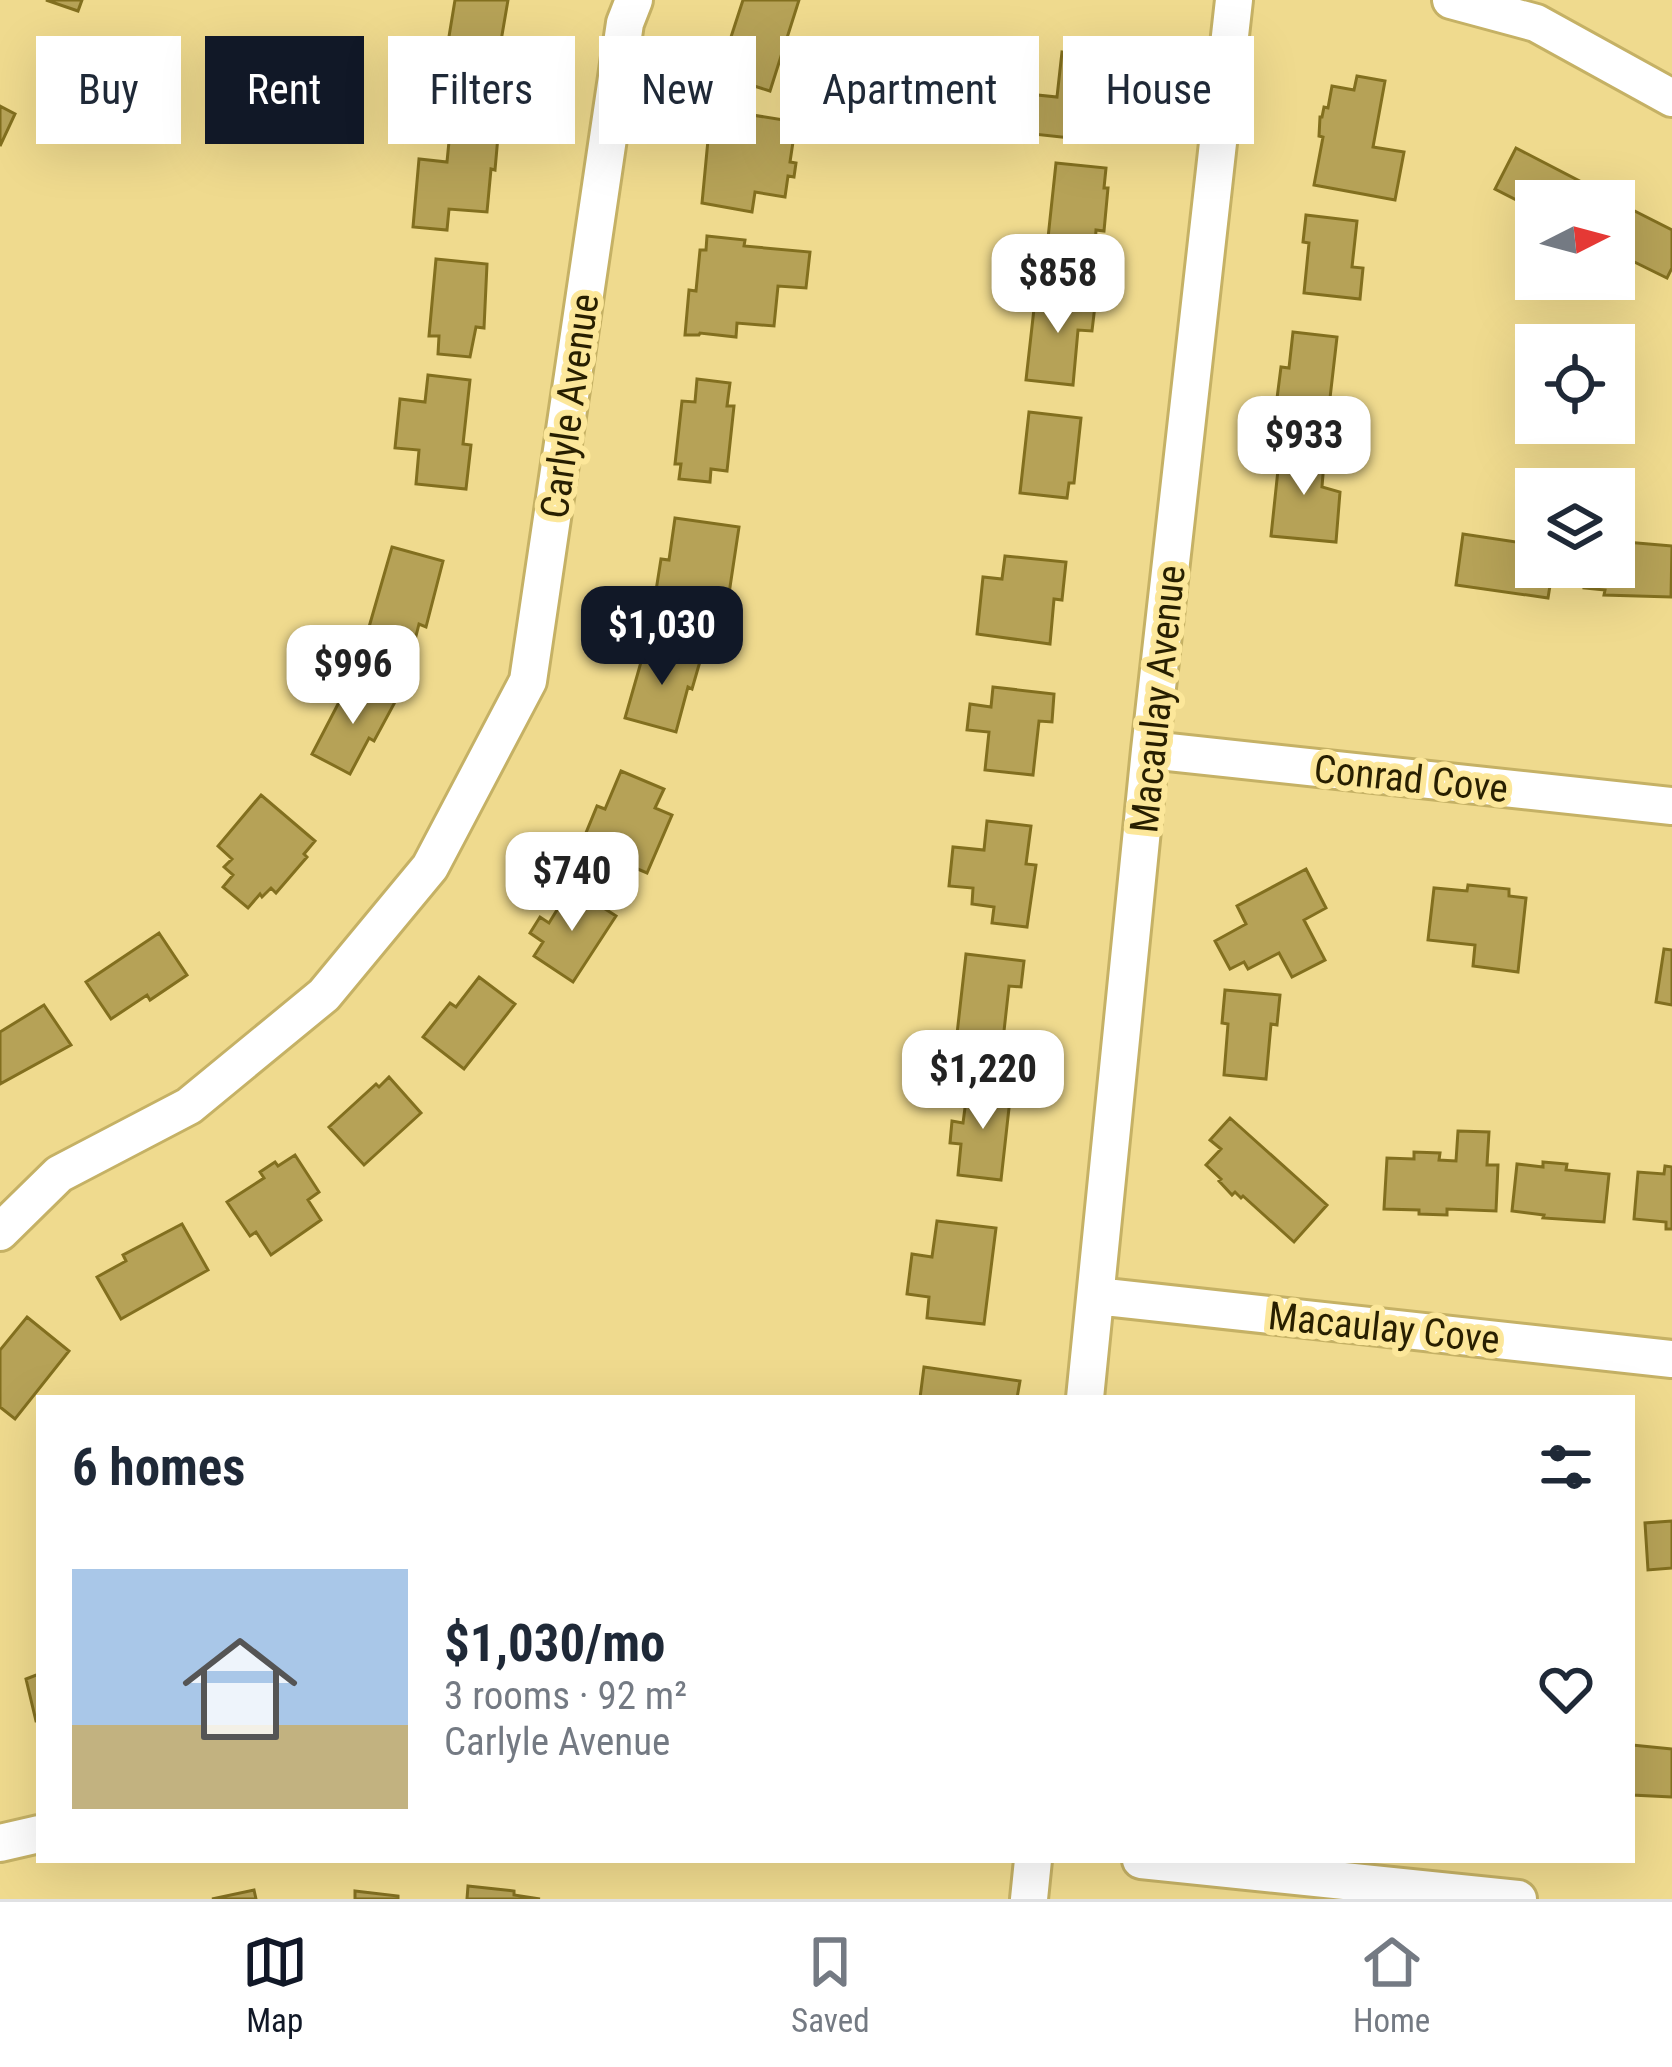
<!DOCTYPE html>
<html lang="en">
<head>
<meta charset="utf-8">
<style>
	:root { --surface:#fff; --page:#f6f6f7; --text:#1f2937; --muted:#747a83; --line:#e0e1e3; --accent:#111827 }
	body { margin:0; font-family:"Roboto Condensed",sans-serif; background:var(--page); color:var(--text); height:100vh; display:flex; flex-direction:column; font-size:45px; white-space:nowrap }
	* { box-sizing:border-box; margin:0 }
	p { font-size:39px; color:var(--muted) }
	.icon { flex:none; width:66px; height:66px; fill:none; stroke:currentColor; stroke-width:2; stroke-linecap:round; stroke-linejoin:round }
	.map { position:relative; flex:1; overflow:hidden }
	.details { position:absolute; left:36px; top:1395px; width:1599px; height:468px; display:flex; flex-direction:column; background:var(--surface); border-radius:0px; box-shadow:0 12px 48px #0002 }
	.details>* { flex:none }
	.guide { position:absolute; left:36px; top:36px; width:1602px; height:108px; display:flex; gap:24px }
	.needle { width:78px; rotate:84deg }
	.controls { position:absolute; left:1515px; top:180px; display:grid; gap:24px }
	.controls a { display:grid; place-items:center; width:120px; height:120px; border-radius:0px; background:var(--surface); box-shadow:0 12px 48px #0002; font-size:60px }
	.price { position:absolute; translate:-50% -102px; padding:0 27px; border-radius:24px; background:#fff; color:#222; font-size:39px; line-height:78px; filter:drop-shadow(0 3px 6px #0008) }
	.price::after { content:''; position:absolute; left:50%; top:72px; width:36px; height:27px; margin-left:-18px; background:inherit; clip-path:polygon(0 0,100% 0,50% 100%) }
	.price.selected { background:var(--accent); color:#fff }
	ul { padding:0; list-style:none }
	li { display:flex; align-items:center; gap:36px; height:300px; padding:0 36px }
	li+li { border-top:3px solid var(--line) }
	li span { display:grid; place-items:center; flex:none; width:336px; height:240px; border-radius:0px; color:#555 }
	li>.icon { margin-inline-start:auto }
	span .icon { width:144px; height:144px; fill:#fffc; stroke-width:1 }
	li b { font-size:51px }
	h2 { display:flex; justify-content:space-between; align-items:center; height:144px; padding:0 36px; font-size:51px }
	.chip { padding:0 42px; border-radius:0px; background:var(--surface); box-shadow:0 12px 48px #0002; font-size:42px; line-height:108px }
	.chip.selected { background:var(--accent); color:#fff }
	.tabs { display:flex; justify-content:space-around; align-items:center; height:168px; border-top:3px solid var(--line); background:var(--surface); font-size:33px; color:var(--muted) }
	.tabs a { display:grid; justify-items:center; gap:6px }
	.tabs .selected { color:var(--accent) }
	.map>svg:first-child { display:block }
	.building { fill:#b6a257; stroke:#826f1f; stroke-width:3 }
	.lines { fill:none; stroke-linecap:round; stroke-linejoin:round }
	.street-casing { stroke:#c5b165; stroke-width:42 }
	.street { stroke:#fff; stroke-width:36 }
	.labels { text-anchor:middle; stroke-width:12; stroke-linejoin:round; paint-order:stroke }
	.street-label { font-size:39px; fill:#281f00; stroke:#fce79a }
</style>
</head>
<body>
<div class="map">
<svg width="1672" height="1899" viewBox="0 0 1672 1899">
	<rect width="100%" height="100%" fill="#efda8e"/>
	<path class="building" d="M46,0H82L78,11Z
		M455,0H508L494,82L443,73Z
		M743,0H799L786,41L789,42L786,51L783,50L770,91L729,78L735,59L731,58L736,42L730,40Z
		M1062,52L1120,58L1116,93L1104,92L1099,141L1033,134L1037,95L1057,97Z
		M1357,76L1385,81L1373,147L1404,152L1395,200L1314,185L1323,137L1319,136L1320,117H1322L1324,107L1328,108L1332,86L1354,90Z
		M0,106L15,114L0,146Z
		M721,110L796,122L790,162L796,163L794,177L788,176L785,197L755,192L752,212L702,203L708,140L716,141Z
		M451,121L499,125L495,170L491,169L487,212L449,209L447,230L413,227L419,159L447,162Z
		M1516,148L1591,187L1584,201H1536V223L1518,213L1524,204L1495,189Z
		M1056,163L1106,168L1104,188H1108L1104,231L1096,230L1095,247L1053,243L1054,238H1048Z
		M1607,197L1672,230V268L1667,278L1616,253L1614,254V201H1605Z
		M1306,215L1357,221L1352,267L1363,268L1360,299L1304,293L1309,243L1303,242Z
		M707,236L745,240L744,246L810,252L806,288L778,286L774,326L737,323L736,337L700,333L699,335H685L689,290L696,291L700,250H706Z
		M436,259L487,264L484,328L476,327L470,357L438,354L439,336H429Z
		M1036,291L1096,297L1092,331L1078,330L1073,385L1026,380Z
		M1293,332L1337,337L1330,398L1335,399L1333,421L1275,414L1281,367L1289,368Z
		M428,375L470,380L463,444L471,445L466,489L416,484L419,450L395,448L400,399L425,402Z
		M697,379L730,383L727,406H734L727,471L711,469L710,482L679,479L681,464H675L682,401L695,402Z
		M1029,412L1081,418L1074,483H1069L1067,498L1020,493Z
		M1300,447L1325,450L1322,487L1340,492L1336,542L1271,536L1280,451L1299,453Z
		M675,518L739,527L727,607L655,597L661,559L669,560Z
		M1463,534L1536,545V567H1553L1548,598L1456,585Z
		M1614,541L1672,546L1671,597L1604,595L1605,590L1584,588L1586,567H1614Z
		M392,547L443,561L426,627L419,624L415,640L369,627Z
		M1005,556L1066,562L1062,600L1054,599L1050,644L977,634L983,577L1002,579Z
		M653,645L701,658L692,689L688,687L676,732L625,718L643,655L650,657Z
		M350,681L395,702L374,741L369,738L350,774L312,754Z
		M993,687L1054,694L1052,722L1039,721L1033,775L985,770L989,732L967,730L970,704L991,707Z
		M621,771L664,789L655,808L672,815L647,873L581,845L597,806L605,809Z
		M261,795L315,841L304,854L307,857L276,893L271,888L262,897L260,894L248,908L223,887L233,875L224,867L232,859L218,846Z
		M987,821L1031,826L1026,864L1036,865L1027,927L992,923L994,907L972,904L973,888L949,886L953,847L984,850Z
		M1306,869L1326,908L1304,920L1325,960L1292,977L1279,953L1248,969L1244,962L1230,969L1215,941L1246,924L1237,906Z
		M1468,885L1509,889V896L1526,898L1518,972L1473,966L1475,945L1428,940L1434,888L1467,891Z
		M571,887L616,916L573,982L534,956L543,942L530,933L540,917L549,923Z
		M159,933L187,975L150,1000L147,995L111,1019L86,982Z
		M1664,949L1672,950V1005L1656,1002Z
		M966,954L1024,961L1021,987L1009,986L1003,1040L957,1034Z
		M479,977L515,1004L464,1069L423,1037L450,1003L456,1007Z
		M1225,990L1280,995L1277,1025L1271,1024L1266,1079L1224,1075L1228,1024L1222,1023Z
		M44,1005L71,1045L0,1084V1032Z
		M389,1077L421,1113L364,1165L329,1127L376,1084L379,1087Z
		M968,1085L1011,1090L1001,1180L958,1175L961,1144L950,1143L952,1121L963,1123Z
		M1230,1118L1327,1205L1294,1242L1243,1196L1241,1198L1235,1192L1232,1195L1219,1181L1221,1179L1206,1165L1221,1149L1210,1140Z
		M1458,1131L1489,1132L1487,1165H1498L1496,1211L1447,1209V1215L1419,1214V1210L1384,1209L1387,1158L1414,1159V1152L1440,1153L1439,1160L1456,1161Z
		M295,1155L319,1192L308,1200L321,1220L271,1255L256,1232L250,1236L227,1202L264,1178L260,1172L275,1162L278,1166Z
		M1543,1162L1567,1164L1566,1170L1609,1174L1604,1222L1543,1218L1544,1215L1512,1211L1517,1164L1543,1167Z
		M1665,1166L1672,1167V1229H1666V1222L1634,1219L1638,1172L1664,1174Z
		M937,1221L996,1228L984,1324L927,1318L929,1297L907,1294L912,1254L932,1257Z
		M182,1224L208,1270L121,1319L97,1277L126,1261L123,1255Z
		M27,1317L69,1351L15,1419L0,1407V1350Z
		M924,1367L1020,1381L1017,1398H920Z
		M1672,1521V1568L1648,1570L1645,1523Z
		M39,1674V1721H36L26,1679Z
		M1632,1745L1672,1749V1797L1632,1795Z
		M468,1886L514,1891V1895L540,1899H467Z
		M254,1890L256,1899H212Z
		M355,1891L398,1896V1899H355Z"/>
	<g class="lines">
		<g class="street-casing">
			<path id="street" d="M1451,0L1536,23L1672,98
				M1150,750L1672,806
				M0,1232L59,1174L189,1106L324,995L430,867L528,681L625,23L634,0
				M1096,1296L1672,1359
				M1085,1398L1150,750L1234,0
				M0,1843L39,1834
				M1141,1860L1518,1899
				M1029,1899L1033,1860"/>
		</g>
		<use href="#street" class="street"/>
	</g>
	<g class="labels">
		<g class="street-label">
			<text transform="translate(569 406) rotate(-82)" y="14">Carlyle Avenue</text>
			<text transform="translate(1157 699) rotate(-84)" y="14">Macaulay Avenue</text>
			<text transform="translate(1411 778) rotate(6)" y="14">Conrad Cove</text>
			<text transform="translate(1384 1327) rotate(6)" y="14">Macaulay Cove</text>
		</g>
	</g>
</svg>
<div class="controls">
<a><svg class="needle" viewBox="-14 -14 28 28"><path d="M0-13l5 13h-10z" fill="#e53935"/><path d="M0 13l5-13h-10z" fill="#747a83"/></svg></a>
<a><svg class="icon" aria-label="locate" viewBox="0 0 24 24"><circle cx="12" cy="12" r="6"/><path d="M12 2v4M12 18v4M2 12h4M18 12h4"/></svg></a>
<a><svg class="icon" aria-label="layers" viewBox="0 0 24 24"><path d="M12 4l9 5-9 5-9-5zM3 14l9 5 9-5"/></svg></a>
</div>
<b class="price" style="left:1058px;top:336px">$858</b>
<b class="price" style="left:1304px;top:498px">$933</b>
<b class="price selected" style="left:662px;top:688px">$1,030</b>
<b class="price" style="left:353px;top:727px">$996</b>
<b class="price" style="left:572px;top:934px">$740</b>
<b class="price" style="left:983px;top:1132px">$1,220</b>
<div class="guide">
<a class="chip">Buy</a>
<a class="chip selected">Rent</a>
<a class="chip">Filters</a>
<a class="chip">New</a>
<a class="chip">Apartment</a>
<a class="chip">House</a>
</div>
<section class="details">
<h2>6 homes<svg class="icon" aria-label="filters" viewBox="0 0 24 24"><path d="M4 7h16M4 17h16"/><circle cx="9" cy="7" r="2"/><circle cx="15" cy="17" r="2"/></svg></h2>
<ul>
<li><span style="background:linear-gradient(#a9c7e8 65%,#c2b280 0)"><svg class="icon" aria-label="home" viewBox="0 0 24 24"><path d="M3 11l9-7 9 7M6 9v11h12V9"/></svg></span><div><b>$1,030/mo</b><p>3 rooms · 92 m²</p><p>Carlyle Avenue</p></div><svg class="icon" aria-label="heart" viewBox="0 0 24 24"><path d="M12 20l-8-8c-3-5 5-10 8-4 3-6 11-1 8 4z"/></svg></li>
</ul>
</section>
</div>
<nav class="tabs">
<a class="selected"><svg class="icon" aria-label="map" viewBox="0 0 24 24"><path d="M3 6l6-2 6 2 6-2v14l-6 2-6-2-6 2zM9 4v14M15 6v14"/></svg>Map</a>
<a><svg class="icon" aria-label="saved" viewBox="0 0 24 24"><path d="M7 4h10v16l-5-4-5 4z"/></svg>Saved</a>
<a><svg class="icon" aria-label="home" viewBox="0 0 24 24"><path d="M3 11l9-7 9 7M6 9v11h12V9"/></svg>Home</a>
</nav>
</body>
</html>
